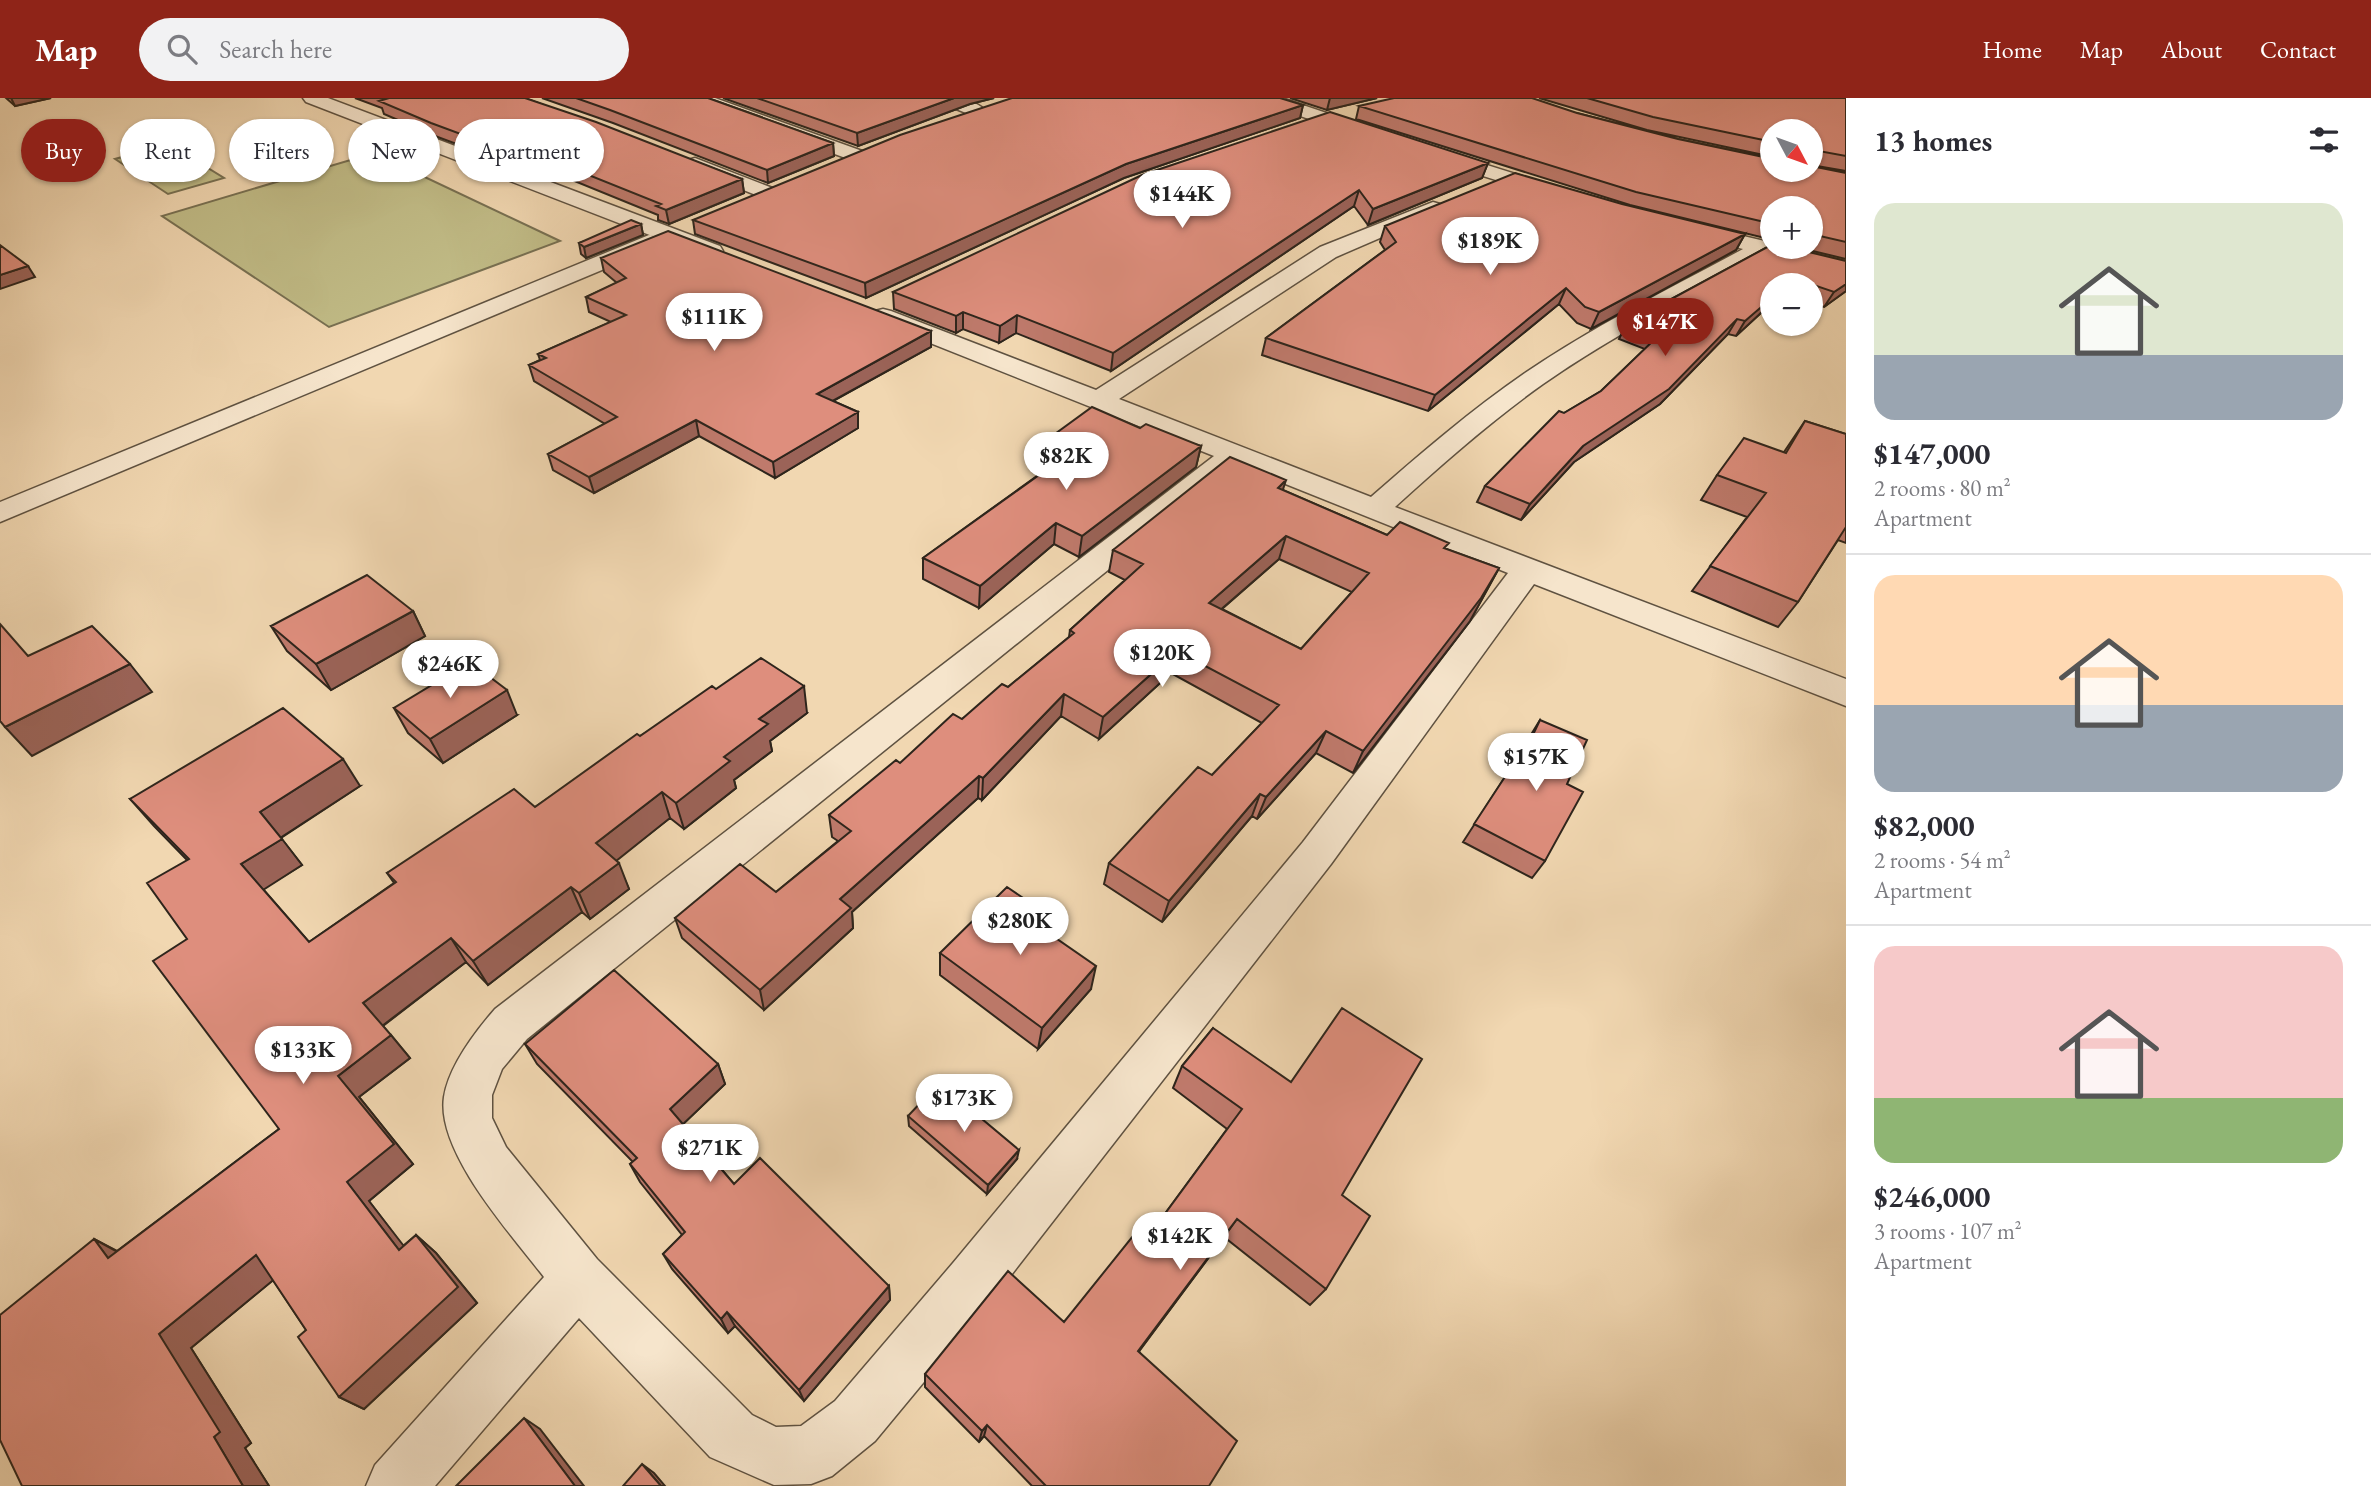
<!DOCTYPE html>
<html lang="en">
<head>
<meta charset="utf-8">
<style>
	:root { --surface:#fff; --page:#f2f2f3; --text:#2b2b33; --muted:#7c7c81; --line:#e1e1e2; --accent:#8f2418 }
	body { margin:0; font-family:"EB Garamond",serif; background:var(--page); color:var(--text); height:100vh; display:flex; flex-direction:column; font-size:26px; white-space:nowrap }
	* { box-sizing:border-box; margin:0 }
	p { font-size:23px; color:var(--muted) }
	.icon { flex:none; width:38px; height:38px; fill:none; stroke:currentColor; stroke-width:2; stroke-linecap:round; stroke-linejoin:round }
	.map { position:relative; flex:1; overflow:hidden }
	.side { display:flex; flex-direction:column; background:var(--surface); width:525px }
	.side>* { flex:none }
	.guide { position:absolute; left:21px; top:21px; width:665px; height:63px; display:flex; gap:14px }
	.needle { width:46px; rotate:131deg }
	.controls { position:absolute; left:1760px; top:21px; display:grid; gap:14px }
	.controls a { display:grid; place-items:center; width:63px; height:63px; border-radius:50%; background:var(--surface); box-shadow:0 2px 5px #0004; font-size:35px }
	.price { position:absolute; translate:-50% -60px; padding:0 16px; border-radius:24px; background:#fff; color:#222; font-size:23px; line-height:46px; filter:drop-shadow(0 2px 4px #0008) }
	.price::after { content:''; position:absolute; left:50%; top:42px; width:21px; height:16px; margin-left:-10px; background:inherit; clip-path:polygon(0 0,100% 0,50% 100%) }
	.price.selected { background:var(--accent); color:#fff }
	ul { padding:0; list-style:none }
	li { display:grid; align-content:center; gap:14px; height:371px; padding:0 28px }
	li+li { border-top:2px solid var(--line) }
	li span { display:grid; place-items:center; height:217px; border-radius:21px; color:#555 }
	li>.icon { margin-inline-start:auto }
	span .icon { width:126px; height:126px; fill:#fffc; stroke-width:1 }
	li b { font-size:30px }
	h2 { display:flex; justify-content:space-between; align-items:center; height:84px; padding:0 28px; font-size:30px }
	.tag { padding:0 24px; border-radius:32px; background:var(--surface); box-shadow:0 2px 5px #0004; font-size:24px; line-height:63px }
	.tag.selected { background:var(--accent); color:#fff }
	header { display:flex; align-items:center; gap:42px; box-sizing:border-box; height:98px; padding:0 35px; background:var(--accent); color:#fff }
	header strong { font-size:33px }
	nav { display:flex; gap:38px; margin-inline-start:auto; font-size:24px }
	.search { width:490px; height:63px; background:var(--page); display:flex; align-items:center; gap:18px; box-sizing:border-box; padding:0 24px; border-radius:38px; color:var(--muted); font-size:26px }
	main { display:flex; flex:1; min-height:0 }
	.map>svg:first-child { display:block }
	.green { fill:#c1bc87; stroke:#787052; stroke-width:2 }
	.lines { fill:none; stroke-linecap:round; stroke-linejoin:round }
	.minor-casing { stroke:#5f5241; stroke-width:3 }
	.minor { fill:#f6e5cc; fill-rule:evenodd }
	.wall { fill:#bf7a6c; stroke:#2e251c; stroke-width:2; fill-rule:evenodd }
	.shaded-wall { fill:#9b6358; stroke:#2e251c; stroke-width:2 }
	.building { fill:#de8e7d; stroke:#2e251c; stroke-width:2; fill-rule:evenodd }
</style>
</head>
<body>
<header>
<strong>Map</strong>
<div class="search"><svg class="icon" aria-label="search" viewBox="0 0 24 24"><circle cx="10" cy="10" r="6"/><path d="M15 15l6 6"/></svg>Search here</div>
<nav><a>Home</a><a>Map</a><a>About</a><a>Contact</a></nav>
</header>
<main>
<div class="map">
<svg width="1846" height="1388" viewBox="0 0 1846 1388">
	<rect width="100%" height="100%" fill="#f1d7b1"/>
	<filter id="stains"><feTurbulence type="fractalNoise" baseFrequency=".00286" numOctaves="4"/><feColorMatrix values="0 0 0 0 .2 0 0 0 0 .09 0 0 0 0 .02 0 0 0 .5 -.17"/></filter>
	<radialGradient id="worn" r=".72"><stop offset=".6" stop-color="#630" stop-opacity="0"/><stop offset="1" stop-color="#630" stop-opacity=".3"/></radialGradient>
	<path class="green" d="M169,46L224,80L168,96L115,61Z
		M374,55L560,143L329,229L162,118Z"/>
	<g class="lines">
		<g class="minor-casing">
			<path id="minor" d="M303,0H328L720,148L723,153L720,158H704L306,4Z
				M690,0H715L865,54L868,58L865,62H851L693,4Z
				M936,0C953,0 974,0 986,13L983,17H971L939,4Z
				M1256,0H1282L1371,30L1374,34L1371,38H1359L1259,4Z
				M1436,51L1563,91L1566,95L1563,99L1556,101L1429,61L1426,57Z
				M695,60L775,91L778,95L775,99H761L688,70L685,66L688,62Z
				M1433,104L1440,106L1443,110L1440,114L1336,159L1119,301L1371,399C1420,356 1470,313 1525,275C1594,228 1669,191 1743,151L1680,136L1677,131L1680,126L1688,125L1773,145V149H1787L1846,163V177L1765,157C1690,198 1613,237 1543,286C1491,323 1442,366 1395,409L1846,581V608L1534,486L1331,766L991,1203L875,1343L832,1378L811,1386L774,1387L710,1359L579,1220L435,1388H366L375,1367L544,1179C511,1136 436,1054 444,999C449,968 475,934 495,911L1214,358L875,223L871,218L875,213L883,211L891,213L1096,292L1320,149ZM1238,367L1508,475L1303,744L953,1165L835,1303L801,1328L776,1329L752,1317L597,1161L506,1049L492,1020V997L502,971L527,941Z
				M649,137L657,139L660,144L657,149L0,424V404Z"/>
		</g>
		<use href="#minor" class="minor"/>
	</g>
	<path class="wall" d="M6,0H51L15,8Z
		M355,0H525L742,81L744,95L669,126L658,122V117L528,64L516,68L435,38L384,16L382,10Z
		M542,0H708L833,45L834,58L768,85L613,25Z
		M723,0H994L970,6L858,48Z
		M1290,0H1377L1327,12Z
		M1539,0H1846V73L1811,67V33H1773V59L1647,32Z
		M1303,7L1300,20L1124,80L866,200L695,136L693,122Z
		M1359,8L1577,15L1678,41L1773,61L1846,75V161L1796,149H1811V110H1773V142L1630,107L1356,21Z
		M1488,65L1482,80L1368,127L1354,108L1111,273L1016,235L999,245L963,231L956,235L894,211L893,194Z
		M1622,106L1745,136L1736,152L1591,231L1577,225L1559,206L1428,313L1262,257L1266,240L1385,152L1380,144L1385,128Z
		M641,126L643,137L586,160L581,156L579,145Z
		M1773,146L1846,193L1824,209L1811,205V187H1773V213L1769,216L1763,213L1736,238L1728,236L1660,306L1574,364L1521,422L1477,404L1485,388L1564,315L1601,293L1645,251L1619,241L1627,225Z
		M601,160L931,233V249L833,303L858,314V330L775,380L699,338L594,395L553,372L548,356L605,326L534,283L529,267L540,262L538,256L611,224L589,214L586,199L617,185L604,174Z
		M1805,323L1846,336V445L1838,442L1798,504L1778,529L1692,493L1747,419L1701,402L1717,377L1784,354Z
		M1140,330L1201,348L1196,369L1079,459L1054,446L979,510L923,481V460L1055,365L1046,361L1048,341Z
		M1283,392L1387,437L1446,451L1499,470L1470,523L1353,675L1316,655L1257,721L1252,718L1162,824L1104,786L1109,765L1212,677L1262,625L1171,575L1099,641L1061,618L982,702L978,700L852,814L853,830L764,912L682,840L675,820L776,794L838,743L832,739L829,717L962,621L1008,589L1069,539L1070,532L1125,482L1109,474L1113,452ZM1279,461L1352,494L1301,551L1222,511Z
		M413,513L425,538L331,592L287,553L271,528Z
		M716,591L807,615L770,643L772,653L734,682L736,690L684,731L670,720L616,762L629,791L590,821L582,814L488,887L466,864L383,928L410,960L359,999L413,1066L369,1103L403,1148L416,1137L436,1155L477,1205L364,1311L339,1299L306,1232L273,1182L191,1250L251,1345L245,1350L269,1388H22L94,1141L117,1153L279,1031L187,841V762L154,728L130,701L360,688L281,740L302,767L263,791L309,844L394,785L387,775L535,709L640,638Z
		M394,610L517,617L443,665L408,635Z
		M1540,622L1567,686L1545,763L1532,780L1463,744L1516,662L1518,663L1529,640Z
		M1060,825L1057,841L1091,891L1038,951L940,877V855Z
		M1213,930L1342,1097L1326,1191L1310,1207L1224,1139L1139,1253L1209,1388H1032L984,1338L979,1344L925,1289V1276L1064,1224L1150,1136L1227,1031L1173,990L1182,968Z
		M525,946L718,966L725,986L683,1026L734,1086L889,1188L890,1202L804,1303L735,1228L728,1235L672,1171L663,1156L682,1137L640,1084L630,1066L633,1064L537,966Z
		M908,1018L1017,1061L987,1096L909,1028Z"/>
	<path class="shaded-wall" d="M11,0H51L15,8Z
		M954,0H994L970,6L858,48L857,35Z
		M1330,0H1377L1327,12Z
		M1303,7L1300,20L1124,80L866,200L865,185L1126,66Z
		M833,45L834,58L768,85L767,72Z
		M524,51L528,64L516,68L512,55Z
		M1488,65L1482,80L1368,127L1373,111Z
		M742,81L744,95L669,126L666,112Z
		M1359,92L1354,108L1111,273L1113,255Z
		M641,126L643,137L586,160L584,149Z
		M1745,136L1736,152L1591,231L1599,214Z
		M28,168L35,179L0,191V177Z
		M1846,186V193L1824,209L1834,194Z
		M1566,190L1559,206L1428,313L1435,297Z
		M1772,198L1763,213L1736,238L1745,223Z
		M963,214V231L956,235V218Z
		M1017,217L1016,235L999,245L1000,228Z
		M1737,221L1728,236L1660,306L1574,364L1521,422L1530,406L1583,348Z
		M931,233V249L818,311L817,296Z
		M858,314V330L775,380L773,364Z
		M696,322L699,338L594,395L589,379Z
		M1201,348L1196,369L1079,459L1082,438Z
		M1286,382L1279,404L1278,390Z
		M1056,425L1054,446L979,510L980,488Z
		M1286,438L1279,461L1203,527L1209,505Z
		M1499,470L1470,523L1353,675L1363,653Z
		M413,513L425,538L331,592L316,566Z
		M1177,553L1171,575L1099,641L1103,619Z
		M130,566L152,594L32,658L5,629Z
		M804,588L807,615L770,643L772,653L734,682L736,690L684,731L676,705L724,659L759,621Z
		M507,592L517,617L443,665L430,641Z
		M1064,596L1061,618L982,702L983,680Z
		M1326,633L1316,655L1257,721L1266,699Z
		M343,661L360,688L280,740L260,714Z
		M979,678L978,700L852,814L853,830L764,912L760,892L840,801Z
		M662,694L670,720L606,771L596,745Z
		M1260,696L1252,718L1162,824L1169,803Z
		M282,741L302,767L263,792L241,766Z
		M619,765L629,791L590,821L579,795Z
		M571,789L582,814L488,887L473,863Z
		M1060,825L1056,848L1050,836Z
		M451,840L466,864L382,928L363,905Z
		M1096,868L1091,891L1038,951L1042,930Z
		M391,937L410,960L359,999L413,1066L369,1103L420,1169L399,1152L347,1084L338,978Z
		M718,966L725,986L679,1030L670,1011Z
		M1019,1052L1017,1061L987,1096L988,1087Z
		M1237,1121L1224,1139L1129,1267L1138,1253Z
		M416,1137L436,1155L477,1205L364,1311L339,1299Z
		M94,1141L127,1159L108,1160Z
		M256,1157L283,1174L191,1250L251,1345L245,1350L269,1388H243L214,1339L159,1236Z
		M889,1188L890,1202L804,1303L799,1292Z
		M727,1214L735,1228L728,1235L721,1221Z
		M524,1320L540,1331L584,1388H575Z
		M987,1327L984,1338L979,1344L982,1333Z
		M642,1366L654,1375L665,1388H661Z"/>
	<path class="building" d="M383,0H525L596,24L742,81L666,112L656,108L661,106L524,51L512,55L431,25L379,3L386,1Z
		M576,0H708L833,45L767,72L610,12Z
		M757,0H954L857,35Z
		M1012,0H1280L1303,7L1126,66L865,185L693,122L900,37Z
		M1394,0H1532L1577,15L1678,41L1773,61V72H1811V68L1846,75V144L1811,136V110H1773V126L1636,94L1359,8Z
		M1587,0H1846V58L1819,53L1816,56H1811V33H1773V44L1653,19Z
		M1330,14L1488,65L1373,111L1359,92L1113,255L1017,217L1000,228L963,214L956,218L893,194L1142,77Z
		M1515,75L1622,106L1745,136L1599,214L1585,209L1566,190L1435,297L1266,240L1396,144L1385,128Z
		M631,122L641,126L584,149L579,145Z
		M668,133L931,233L817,296L858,314L773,364L696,322L589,379L548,356L617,319L529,267L546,260L538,256L626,217L586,199L626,180L601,160Z
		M1773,146V149H1788L1846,163V186L1834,194L1802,183L1796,187H1773V199L1745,223L1737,221L1669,291L1583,348L1530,406L1485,388L1559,313L1564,315L1601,293L1658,238L1627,225Z
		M0,147L28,168L0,177Z
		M1092,309L1140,330L1146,326L1201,348L1082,438L1056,425L980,488L923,460L1074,352L1048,341Z
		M1805,323L1846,336V429L1798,504L1710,468L1766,395L1717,377L1744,340L1786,355Z
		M1230,359L1286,382L1278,390L1387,437L1400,424L1449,445L1444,450L1499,470L1481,500L1363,653L1326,633L1266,699L1260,696L1169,803L1109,765L1198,669L1212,677L1279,607L1177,553L1103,619L1064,596L983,680L979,678L840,801L851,810L760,892L675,820L740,766L776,794L851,733L829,717L896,662L900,665L953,616L962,621L1002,586L1008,589L1074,535L1070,532L1143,466L1113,452ZM1286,438L1369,475L1301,551L1209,505Z
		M367,477L413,513L316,566L271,528Z
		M0,526L28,558L92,528L130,566L5,629L0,623Z
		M761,560L804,588L759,621L768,626L724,659L730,663L676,705L662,694L596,745L619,765L579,795L571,789L473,863L451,840L363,905L391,937L338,978L394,1046L347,1084L399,1152L416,1137L458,1189L339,1299L298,1239L306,1232L256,1157L159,1236L220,1334L214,1339L243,1388H22L0,1342V1217L94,1141L108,1160L279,1031L153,863L187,841L147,785L189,761L130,701L283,610L343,661L260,714L282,741L241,766L309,844L396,784L387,775L514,691L535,709L637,636L640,638L712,588L716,591Z
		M470,564L507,592L430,641L394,610Z
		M1540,622L1587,642L1567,686L1583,694L1545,763L1474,726L1516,662L1520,664Z
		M1007,789L1060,825L1050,836L1096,868L1042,930L940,855Z
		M614,872L718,966L670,1011L734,1086L760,1060L889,1188L799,1292L727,1214L721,1221L663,1156L685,1134L630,1066L637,1060L525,946Z
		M1342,910L1422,961L1342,1097L1370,1118L1326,1191L1237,1121L1138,1253L1237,1343L1209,1388H1046L987,1327L982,1333L925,1276L1008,1173L1064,1224L1141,1128L1150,1136L1242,1011L1182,968L1213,930L1291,984Z
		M939,985L1019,1052L988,1087L908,1018Z
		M524,1320L575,1388H456Z
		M642,1366L661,1388H623Z"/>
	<rect width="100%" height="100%" filter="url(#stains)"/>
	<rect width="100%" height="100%" fill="url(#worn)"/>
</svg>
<div class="controls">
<a><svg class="needle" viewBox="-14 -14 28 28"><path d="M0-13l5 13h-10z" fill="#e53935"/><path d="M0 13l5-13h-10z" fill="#7c7c81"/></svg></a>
<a>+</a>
<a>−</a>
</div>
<b class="price" style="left:1182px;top:132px">$144K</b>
<b class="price" style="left:1490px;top:179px">$189K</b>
<b class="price" style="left:714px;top:255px">$111K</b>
<b class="price selected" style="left:1665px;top:260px">$147K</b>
<b class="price" style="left:1066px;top:394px">$82K</b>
<b class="price" style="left:1162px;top:591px">$120K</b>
<b class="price" style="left:450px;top:602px">$246K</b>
<b class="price" style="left:1536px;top:695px">$157K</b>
<b class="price" style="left:1020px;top:859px">$280K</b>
<b class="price" style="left:303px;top:988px">$133K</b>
<b class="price" style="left:964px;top:1036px">$173K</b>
<b class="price" style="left:710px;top:1086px">$271K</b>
<b class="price" style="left:1180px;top:1174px">$142K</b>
<div class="guide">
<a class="tag selected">Buy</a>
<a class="tag">Rent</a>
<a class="tag">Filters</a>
<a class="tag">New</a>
<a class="tag">Apartment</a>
</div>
</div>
<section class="side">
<h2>13 homes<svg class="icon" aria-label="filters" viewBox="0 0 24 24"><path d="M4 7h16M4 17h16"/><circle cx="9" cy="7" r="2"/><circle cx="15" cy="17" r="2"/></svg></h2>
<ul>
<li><span style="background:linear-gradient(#dfe7d0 70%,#9aa5b1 0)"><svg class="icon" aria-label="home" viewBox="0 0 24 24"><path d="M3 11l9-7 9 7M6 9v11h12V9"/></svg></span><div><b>$147,000</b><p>2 rooms · 80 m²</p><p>Apartment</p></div></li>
<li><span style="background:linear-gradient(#ffd9b3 60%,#9aa5b1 0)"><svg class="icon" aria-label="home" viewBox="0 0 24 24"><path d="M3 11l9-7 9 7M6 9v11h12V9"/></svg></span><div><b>$82,000</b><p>2 rooms · 54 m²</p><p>Apartment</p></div></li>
<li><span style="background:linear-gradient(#f6c9c9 70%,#8fb573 0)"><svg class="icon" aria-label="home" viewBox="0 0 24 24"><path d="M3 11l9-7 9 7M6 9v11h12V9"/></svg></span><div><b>$246,000</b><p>3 rooms · 107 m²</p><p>Apartment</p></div></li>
</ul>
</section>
</main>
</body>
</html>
